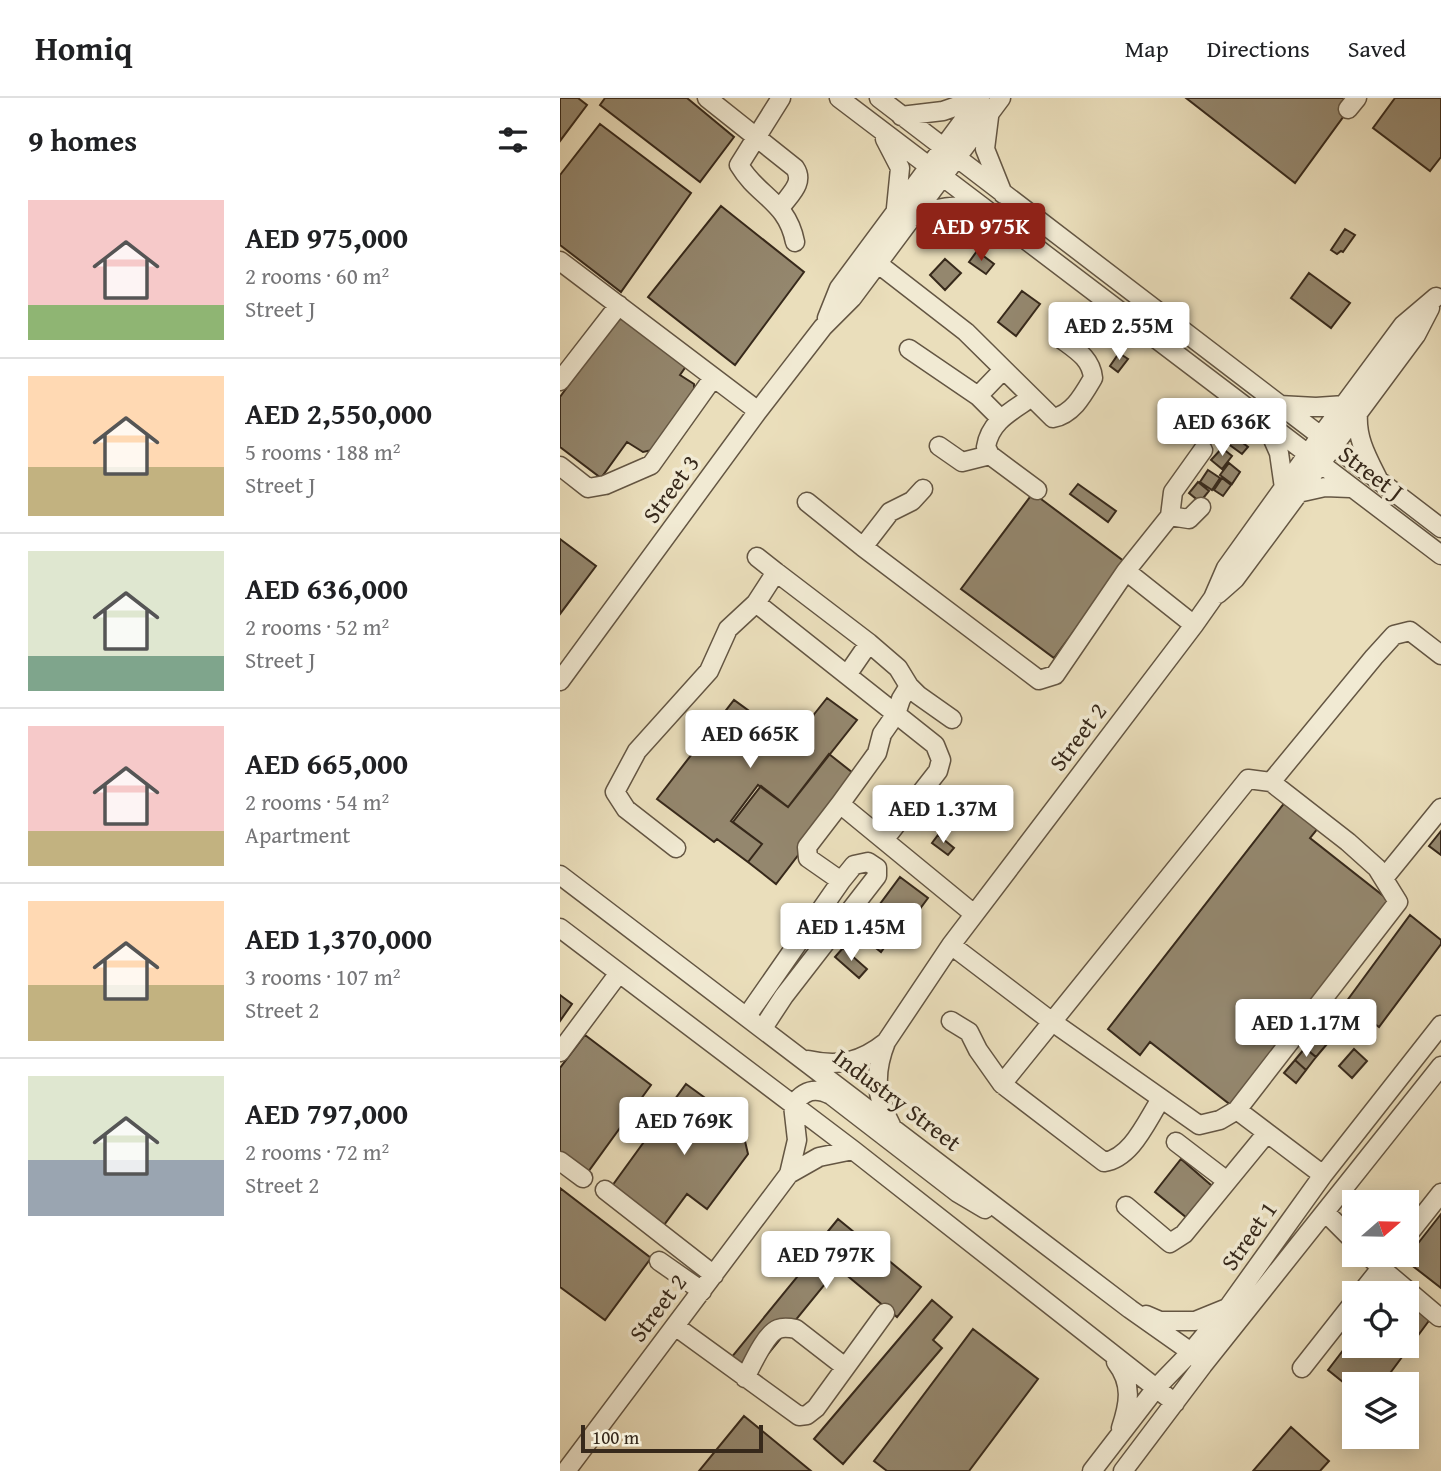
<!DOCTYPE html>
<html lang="en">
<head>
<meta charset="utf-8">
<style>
	:root { --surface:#fff; --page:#f6f6f6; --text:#202124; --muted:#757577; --line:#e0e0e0; --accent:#8f2418 }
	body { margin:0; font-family:"Gentium Book Plus",serif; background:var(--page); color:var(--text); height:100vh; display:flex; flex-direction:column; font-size:26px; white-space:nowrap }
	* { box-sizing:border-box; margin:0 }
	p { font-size:23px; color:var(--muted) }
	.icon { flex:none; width:38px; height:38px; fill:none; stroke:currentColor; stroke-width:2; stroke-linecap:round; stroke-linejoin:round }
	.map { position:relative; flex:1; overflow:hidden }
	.side { display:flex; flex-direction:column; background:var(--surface); width:560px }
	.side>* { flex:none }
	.needle { width:46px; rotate:70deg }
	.buttons { position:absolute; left:782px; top:1092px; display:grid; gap:14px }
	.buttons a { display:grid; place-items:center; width:77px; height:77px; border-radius:0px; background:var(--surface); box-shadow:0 4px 18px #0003; font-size:35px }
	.scale { position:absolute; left:21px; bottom:18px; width:182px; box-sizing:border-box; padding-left:7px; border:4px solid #37291b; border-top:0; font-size:19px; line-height:24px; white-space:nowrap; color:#37291b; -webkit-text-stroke:5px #f1ead3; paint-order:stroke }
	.price { position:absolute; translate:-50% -60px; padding:0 16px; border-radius:7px; background:#fff; color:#222; font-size:23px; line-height:46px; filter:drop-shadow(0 2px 4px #0008) }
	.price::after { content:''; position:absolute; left:50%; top:42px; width:21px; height:16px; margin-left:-10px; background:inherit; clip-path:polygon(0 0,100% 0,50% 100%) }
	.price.active { background:var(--accent); color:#fff }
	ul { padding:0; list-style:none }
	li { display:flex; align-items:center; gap:21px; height:175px; padding:0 28px }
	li+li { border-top:2px solid var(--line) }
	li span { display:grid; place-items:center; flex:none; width:196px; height:140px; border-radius:0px; color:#555 }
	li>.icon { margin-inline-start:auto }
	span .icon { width:84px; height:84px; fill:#fffc; stroke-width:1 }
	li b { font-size:30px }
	h2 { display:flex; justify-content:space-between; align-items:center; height:84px; padding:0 28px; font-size:30px }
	header { display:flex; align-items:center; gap:42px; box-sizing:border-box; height:98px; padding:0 35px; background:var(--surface); border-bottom:2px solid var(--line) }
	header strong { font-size:33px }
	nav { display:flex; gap:38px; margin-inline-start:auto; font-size:24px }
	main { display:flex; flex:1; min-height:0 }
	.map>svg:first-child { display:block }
	.building { fill:#94876e; stroke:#37291b; stroke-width:2 }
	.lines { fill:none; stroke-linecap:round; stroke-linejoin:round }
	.minor-casing { stroke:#645643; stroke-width:21 }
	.minor { stroke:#f1ead3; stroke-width:18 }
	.labels { text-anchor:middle; stroke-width:7; stroke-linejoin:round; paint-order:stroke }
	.street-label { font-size:24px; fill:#37291b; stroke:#f1ead3 }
</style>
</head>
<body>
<header>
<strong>Homiq</strong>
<nav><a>Map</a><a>Directions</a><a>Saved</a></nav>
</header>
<main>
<section class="side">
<h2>9 homes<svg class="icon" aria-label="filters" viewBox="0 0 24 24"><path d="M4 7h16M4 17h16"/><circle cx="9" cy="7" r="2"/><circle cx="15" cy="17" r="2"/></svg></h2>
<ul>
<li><span style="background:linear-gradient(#f6c9c9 75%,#8fb573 0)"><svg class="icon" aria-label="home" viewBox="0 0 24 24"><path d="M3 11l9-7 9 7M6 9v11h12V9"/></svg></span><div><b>AED 975,000</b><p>2 rooms · 60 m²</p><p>Street J</p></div></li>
<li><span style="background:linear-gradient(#ffd9b3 65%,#c2b280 0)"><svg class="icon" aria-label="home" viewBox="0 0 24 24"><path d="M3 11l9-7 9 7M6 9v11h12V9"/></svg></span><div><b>AED 2,550,000</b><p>5 rooms · 188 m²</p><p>Street J</p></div></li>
<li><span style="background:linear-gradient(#dfe7d0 75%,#7fa58c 0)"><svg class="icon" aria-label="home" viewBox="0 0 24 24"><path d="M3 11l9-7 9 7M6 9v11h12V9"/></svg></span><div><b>AED 636,000</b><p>2 rooms · 52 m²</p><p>Street J</p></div></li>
<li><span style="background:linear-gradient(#f6c9c9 75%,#c2b280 0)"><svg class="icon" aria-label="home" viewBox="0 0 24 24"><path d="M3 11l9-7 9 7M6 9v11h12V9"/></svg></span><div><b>AED 665,000</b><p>2 rooms · 54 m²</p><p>Apartment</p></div></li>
<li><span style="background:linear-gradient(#ffd9b3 60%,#c2b280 0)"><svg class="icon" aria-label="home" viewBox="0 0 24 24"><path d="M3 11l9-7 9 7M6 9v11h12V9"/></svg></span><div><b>AED 1,370,000</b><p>3 rooms · 107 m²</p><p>Street 2</p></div></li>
<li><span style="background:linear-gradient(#dfe7d0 60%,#9aa5b1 0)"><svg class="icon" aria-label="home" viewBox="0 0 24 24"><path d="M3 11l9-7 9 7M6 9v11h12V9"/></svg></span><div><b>AED 797,000</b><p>2 rooms · 72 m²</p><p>Street 2</p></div></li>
</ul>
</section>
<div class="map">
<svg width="881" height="1373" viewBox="0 0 881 1373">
	<rect width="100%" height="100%" fill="#eadebb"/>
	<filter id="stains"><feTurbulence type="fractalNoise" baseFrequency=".00286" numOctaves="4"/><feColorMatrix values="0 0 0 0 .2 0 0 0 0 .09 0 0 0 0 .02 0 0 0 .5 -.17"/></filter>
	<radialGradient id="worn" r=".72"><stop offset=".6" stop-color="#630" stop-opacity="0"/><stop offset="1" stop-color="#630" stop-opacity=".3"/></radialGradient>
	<path class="building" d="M0,0H18L27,7L0,43Z
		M45,0H127L174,39L140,84L40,7Z
		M626,0H797L735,85Z
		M835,0H881V59L870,73L813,30Z
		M40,26L131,95L61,194L0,147V77Z
		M161,108L244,174L175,267L88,199Z
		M785,131L795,137L783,154L781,153L777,156L771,152Z
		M417,153L434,166L426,176L409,164Z
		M385,161L401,175L385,192L370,177Z
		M749,175L790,205L771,230L731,200Z
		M462,193L480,206L456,238L438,224Z
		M59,218L127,267L120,277L134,286V296L92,352L83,354L67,344L41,380L0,349V299Z
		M559,255L568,261L558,274L550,268Z
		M642,318L654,327L646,337L635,328Z
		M673,337L688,349L682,356L667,345Z
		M662,350L672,358L662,371L651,362Z
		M669,365L680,374L672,386L660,377Z
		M648,372L660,380L652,392L640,384Z
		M662,380L671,387L663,398L654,392Z
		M638,384L649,393L640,404L629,395Z
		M518,386L556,413L548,424L510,396Z
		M473,395L565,464L494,560L401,491Z
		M0,441L36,468L0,516Z
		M267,600L297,622L228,709L198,687L171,723L202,746L188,764L157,741L154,744L97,701L174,602L232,644Z
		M269,656L298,679L216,786L188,764L202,746L173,724L201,688L228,709Z
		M726,703L759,729L750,740L831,804L672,1008L590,944L580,957L548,931Z
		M881,733V757L869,748Z
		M378,737L394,750L388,757L372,745Z
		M340,779L368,800L342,835L314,814Z
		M850,817L881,842V846L819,929L786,904Z
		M318,828L332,839L321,854L307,843Z
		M283,850L307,871L299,880L275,859Z
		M0,897L12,906L0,923Z
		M755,936L767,946L756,959L745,950Z
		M25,937L91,987L28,1074L0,1053V970Z
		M745,950L756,959L746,972L735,962Z
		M794,951L807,963L792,980L779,968Z
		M735,962L746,972L736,985L724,975Z
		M126,986L181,1026L188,1056L147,1111L127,1096L104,1127L52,1088Z
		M621,1061L652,1088L627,1120L595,1094Z
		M0,1090L91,1160L45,1222L0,1189Z
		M881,1116V1190L845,1162Z
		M278,1121L361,1189L337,1219L278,1170L186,1283L166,1266L255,1157L251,1154Z
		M847,1199L871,1220L822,1286H794V1293L768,1272L794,1238V1248H847Z
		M372,1202L392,1219L373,1242L382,1250L283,1366L254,1341Z
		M413,1231L478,1281L409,1373H327L314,1363Z
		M184,1318L251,1373H139Z
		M731,1329L769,1363L760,1373H693Z"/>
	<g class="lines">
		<g class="minor-casing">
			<path id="minor" d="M147,0L235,70C245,85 229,97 221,109
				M221,0L179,67C198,99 227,103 235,144
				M279,0L881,457
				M319,0L881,430
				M788,11L797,0
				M341,18L383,13L420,0
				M429,19L425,51L443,96
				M325,41L340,70L336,110
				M351,120C376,110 396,105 422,111
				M0,163L198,313
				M317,165L406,234L493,320C513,316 523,297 533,280C531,260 516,252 500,240
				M267,220L279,190L420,0
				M349,251L418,298L441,321
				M0,283L59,207
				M418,298L443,272
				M472,299C452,313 430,323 426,349L430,357L477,392
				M719,307L756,309L785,307
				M798,315C796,340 807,359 818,381
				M708,330L719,355L724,390
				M379,348L402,364L430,357
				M0,368L28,390L45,387L91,367L153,280
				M363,391L352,403L330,414L303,449L479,582L495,577L566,473L634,527
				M738,395L765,389L790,390
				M247,404L303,449
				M610,418L629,421L641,409
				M197,459L216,474L196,505L336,616L341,601L349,588
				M566,473L610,418L613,394L643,352
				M216,474L309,545L338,570L349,588L358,597L392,621
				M658,496L675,481L856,237L870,210
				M287,577L309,545
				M0,583L198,313L263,229L292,200L441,0
				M711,684L814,559L834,537L850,533L881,557
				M324,742L378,673L381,662L375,647L336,616L322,636L317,655L280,706L414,816
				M116,750L66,711L55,694L77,653L149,573L168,531L196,505
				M0,777L570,1211L631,1254L643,1267
				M824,780L881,710
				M0,830L293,1052L615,1305
				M391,847L491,923L639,1027L660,1022L677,1012L763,1077
				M187,918L281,783L248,760L247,749L280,706
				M391,923L409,934L418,952L442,986
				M203,930L224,898L317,778V770L308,764L294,767L281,783
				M0,954L59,875
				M248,962C279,969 301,964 326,944
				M601,1001C587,1022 572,1060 544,1064L442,986L688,681L711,684L788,744L817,770L838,804L677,1012
				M331,1027C315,998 314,974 326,944L391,847L634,527L653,500L666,470L760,339L843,227L876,199
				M616,1044L667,1083
				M0,1063L23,1080
				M229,1076L237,1042L233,1007C244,992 255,989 271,997L398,1095L425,1111
				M45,1092L154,1177
				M566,1108L610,1145L624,1136L706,1036
				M765,1114L794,1143
				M847,1138L881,1095
				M808,1157L821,1170L832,1157
				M99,1163L142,1193
				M801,1195L821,1170L879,1219
				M586,1217L600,1223H635L667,1210
				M115,1228L239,1318L247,1317L256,1310L325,1215
				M556,1264C573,1286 569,1306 561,1330
				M742,1270L794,1204
				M185,1280C192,1267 205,1236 218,1231C223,1229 231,1230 236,1231L285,1269
				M6,1373L229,1076L259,1059L293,1052
				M532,1373L596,1290L631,1254L669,1208L763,1077L881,927
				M563,1373L643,1267L881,968"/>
		</g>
		<use href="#minor" class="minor"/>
	</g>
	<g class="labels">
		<g class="street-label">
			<text transform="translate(811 375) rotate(37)" y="8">Street J</text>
			<text transform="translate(111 391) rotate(-54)" y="8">Street 3</text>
			<text transform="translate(518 639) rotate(-53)" y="8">Street 2</text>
			<text transform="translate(337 1002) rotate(37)" y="8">Industry Street</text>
			<text transform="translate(689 1138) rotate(-55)" y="8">Street 1</text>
			<text transform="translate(98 1210) rotate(-53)" y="8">Street 2</text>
		</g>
	</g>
	<rect width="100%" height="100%" filter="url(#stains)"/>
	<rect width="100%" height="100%" fill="url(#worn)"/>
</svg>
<div class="buttons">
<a><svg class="needle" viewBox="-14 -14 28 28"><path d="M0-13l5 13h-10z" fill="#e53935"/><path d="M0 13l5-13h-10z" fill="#757577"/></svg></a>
<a><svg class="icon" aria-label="locate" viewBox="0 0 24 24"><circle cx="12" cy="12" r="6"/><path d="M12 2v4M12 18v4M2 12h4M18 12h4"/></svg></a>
<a><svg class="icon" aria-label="layers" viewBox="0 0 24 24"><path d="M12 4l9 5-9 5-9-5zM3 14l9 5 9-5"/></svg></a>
</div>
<div class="scale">100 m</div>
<b class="price active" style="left:421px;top:165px">AED 975K</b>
<b class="price" style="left:559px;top:264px">AED 2.55M</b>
<b class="price" style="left:662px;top:360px">AED 636K</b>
<b class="price" style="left:190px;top:672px">AED 665K</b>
<b class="price" style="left:383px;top:747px">AED 1.37M</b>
<b class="price" style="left:291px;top:865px">AED 1.45M</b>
<b class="price" style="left:746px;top:961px">AED 1.17M</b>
<b class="price" style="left:124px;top:1059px">AED 769K</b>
<b class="price" style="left:266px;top:1193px">AED 797K</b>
</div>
</main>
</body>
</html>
